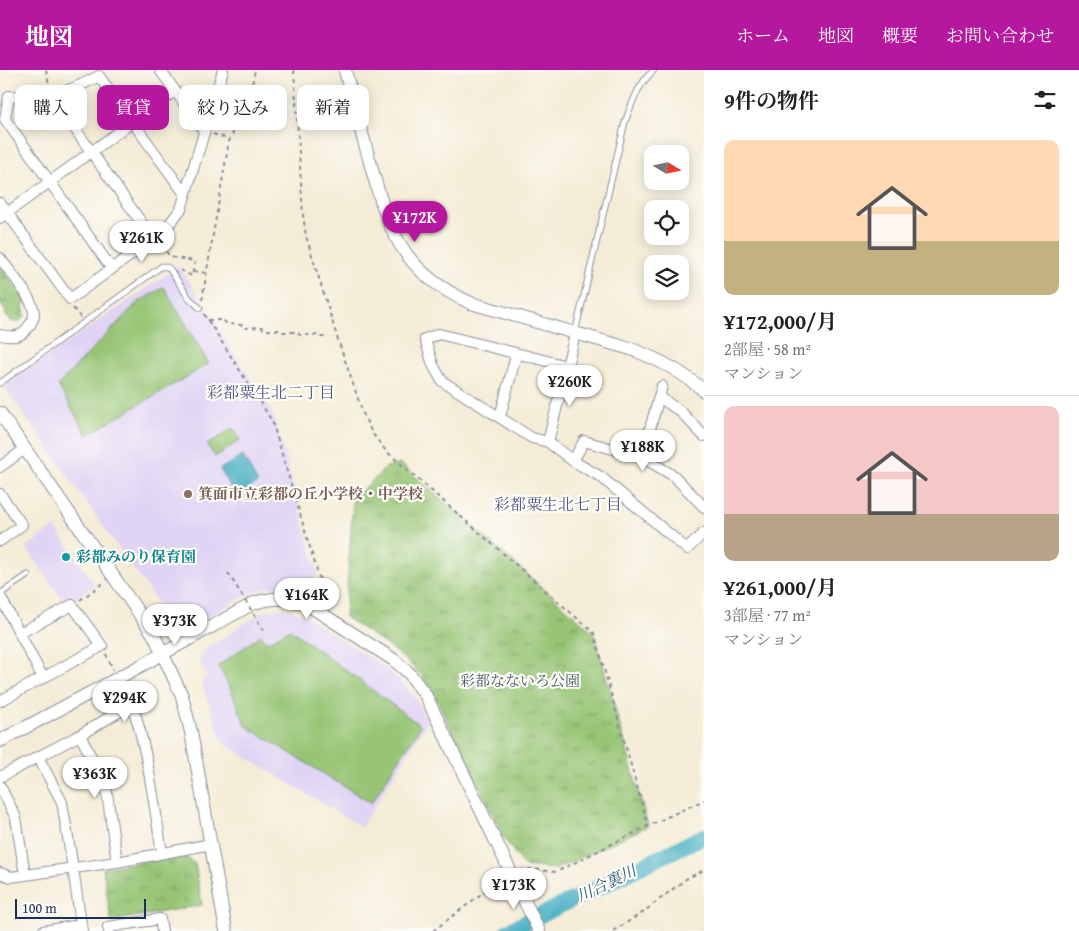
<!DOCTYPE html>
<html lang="ja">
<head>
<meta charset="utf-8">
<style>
	:root { --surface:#fff; --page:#f2f2f2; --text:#222; --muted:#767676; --line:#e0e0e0; --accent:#b5179e }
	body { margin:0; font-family:"Gentium Book Plus","Noto Serif JP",serif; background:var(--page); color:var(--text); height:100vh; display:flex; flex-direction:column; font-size:19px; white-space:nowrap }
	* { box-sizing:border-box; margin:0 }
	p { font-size:16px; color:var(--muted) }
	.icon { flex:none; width:28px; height:28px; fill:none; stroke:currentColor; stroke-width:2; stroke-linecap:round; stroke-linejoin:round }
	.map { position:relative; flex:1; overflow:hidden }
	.drawer { display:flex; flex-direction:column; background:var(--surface); width:375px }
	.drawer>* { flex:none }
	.top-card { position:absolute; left:15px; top:15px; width:475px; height:45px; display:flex; gap:10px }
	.needle { width:32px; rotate:100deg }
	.buttons { position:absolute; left:644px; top:75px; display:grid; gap:10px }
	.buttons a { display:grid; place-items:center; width:45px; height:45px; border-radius:10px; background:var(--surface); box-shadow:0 2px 12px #0003; font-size:25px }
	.scale { position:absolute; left:15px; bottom:12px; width:131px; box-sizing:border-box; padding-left:5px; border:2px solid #1b2f5e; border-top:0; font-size:14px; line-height:18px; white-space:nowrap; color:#1b2f5e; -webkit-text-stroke:4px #fdfcf7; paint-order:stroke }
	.price { position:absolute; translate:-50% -42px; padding:0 11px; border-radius:18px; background:#fff; color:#222; font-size:16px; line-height:32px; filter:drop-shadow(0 1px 2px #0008) }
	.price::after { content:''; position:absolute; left:50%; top:30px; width:15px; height:11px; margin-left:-8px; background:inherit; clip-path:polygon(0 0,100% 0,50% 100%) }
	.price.on { background:var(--accent); color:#fff }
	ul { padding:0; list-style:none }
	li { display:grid; align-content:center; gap:10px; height:265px; padding:0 20px }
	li+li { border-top:1px solid var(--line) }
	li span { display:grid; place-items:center; height:155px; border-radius:10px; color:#555 }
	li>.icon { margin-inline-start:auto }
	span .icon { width:90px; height:90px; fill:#fffc; stroke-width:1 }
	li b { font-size:21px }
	h2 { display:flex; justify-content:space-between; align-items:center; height:60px; padding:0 20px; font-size:21px }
	.tag { padding:0 18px; border-radius:10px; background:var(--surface); box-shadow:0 2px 12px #0003; font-size:18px; line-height:45px }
	.tag.on { background:var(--accent); color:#fff }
	header { display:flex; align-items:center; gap:30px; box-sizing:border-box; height:70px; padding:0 25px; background:var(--accent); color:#fff }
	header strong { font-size:24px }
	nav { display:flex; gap:28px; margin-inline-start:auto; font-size:18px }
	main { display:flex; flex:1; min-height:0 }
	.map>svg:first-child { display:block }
	.built { fill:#e0d4f4 }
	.grass { fill:url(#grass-tufts); stroke:#597a69 }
	.garden { fill:#97c574; stroke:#597a69 }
	.water { fill:#44aec3; stroke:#306e90 }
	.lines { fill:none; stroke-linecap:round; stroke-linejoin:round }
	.river { stroke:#44aec3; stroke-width:16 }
	.service-casing { stroke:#888e9a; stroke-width:7 }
	.minor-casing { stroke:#888e9a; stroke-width:12 }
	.tertiary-casing { stroke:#888e9a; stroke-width:14 }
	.path { stroke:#888e9a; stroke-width:2; stroke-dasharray:4 4; stroke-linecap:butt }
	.service { stroke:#fff; stroke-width:5 }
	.minor { stroke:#fff; stroke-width:10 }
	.tertiary { stroke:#fff; stroke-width:12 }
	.path-bridge { stroke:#888e9a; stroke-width:2; stroke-dasharray:4 4; stroke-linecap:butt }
	.education-dot { fill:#8d6e63; stroke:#fdfcf7; stroke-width:2 }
	.culture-dot { fill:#0f9aa8; stroke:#fdfcf7; stroke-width:2 }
	.labels { text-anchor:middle; stroke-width:4.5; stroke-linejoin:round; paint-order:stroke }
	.education-label { font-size:15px; font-weight:bold; fill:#785e54; stroke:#fdfcf7; text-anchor:start }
	.culture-label { font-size:15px; font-weight:bold; fill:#0d838f; stroke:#fdfcf7; text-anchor:start }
	.park-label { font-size:15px; fill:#405c65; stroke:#fdfcf7 }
	.neighbourhood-label { font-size:16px; fill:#4e5683; stroke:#fdfcf7 }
	.water-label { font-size:16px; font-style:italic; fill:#295b81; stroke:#fdfcf7 }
</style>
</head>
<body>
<header>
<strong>地図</strong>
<nav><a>ホーム</a><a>地図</a><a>概要</a><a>お問い合わせ</a></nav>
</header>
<main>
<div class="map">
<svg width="704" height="861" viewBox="0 0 704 861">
	<defs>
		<pattern id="grass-tufts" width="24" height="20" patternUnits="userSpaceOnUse" patternTransform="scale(1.25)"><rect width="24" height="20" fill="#97c574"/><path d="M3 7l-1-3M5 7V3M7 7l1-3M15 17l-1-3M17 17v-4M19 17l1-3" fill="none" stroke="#7aa062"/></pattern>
	</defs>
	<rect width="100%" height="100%" fill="#fdfcf7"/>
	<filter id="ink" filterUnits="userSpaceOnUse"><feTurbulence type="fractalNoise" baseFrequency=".02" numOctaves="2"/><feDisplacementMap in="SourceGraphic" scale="10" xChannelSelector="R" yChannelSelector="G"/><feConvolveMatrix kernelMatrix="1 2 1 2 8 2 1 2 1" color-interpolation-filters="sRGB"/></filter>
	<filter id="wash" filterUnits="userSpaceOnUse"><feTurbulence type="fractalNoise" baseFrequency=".0096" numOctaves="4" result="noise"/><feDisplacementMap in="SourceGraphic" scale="20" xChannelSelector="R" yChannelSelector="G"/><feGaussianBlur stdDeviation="1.12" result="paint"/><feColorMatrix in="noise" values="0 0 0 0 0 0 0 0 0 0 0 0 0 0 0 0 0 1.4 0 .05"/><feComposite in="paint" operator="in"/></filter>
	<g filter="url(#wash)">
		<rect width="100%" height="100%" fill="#f4ecd6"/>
		<path class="built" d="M179,196L273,344L318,503L307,524L267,517L243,527L186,559H176L4,316Z
			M55,457L95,515L66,535L26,477Z
			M283,538L301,543L390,601L412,623L428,651L361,757L223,673L201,611L207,607L199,588L204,580L264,541Z"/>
		<path class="grass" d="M0,195L26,232L23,236L25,245L20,251L15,252L11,251L6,246V242L0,233Z
			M401,394L594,563L648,756L556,799L524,796L506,771L433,622C427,613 421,604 413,597C394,578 368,563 345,547L353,429L387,397Z
			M186,787L195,794L202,835L111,851L103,798L167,788V791Z"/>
		<path class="garden" d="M164,217L209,294L87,365L58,315L137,233Z
			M233,358L240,370L215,387L207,375Z
			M290,559L421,656L371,733L246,656L231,620L218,596L261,565L268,572Z"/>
		<path class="water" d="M243,386L258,413L236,426L220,399Z"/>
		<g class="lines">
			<path class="river" d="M508,861L704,766"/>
		</g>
	</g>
	<g filter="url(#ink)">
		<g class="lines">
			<g class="service-casing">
				<path id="service" d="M575,263L625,52C632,33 638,14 654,0
					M0,313L162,196L169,198L189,228L200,238
					M0,524L28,505"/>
			</g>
			<g class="minor-casing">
				<path id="minor" d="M160,0L204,61
					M51,25L153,169
					M0,133L70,229L163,162L181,139L223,0
					M0,148L175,21
					M0,188C9,201 34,229 34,244C34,251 29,256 25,261C19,268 9,267 0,265
					M112,199L5,49L9,26C46,30 67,23 99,6L185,124
					M567,296L439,264L425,269L433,295L442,311L532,368L548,372L573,391L601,407L687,479L704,463
					M659,327L680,341L704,366
					M500,347L516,285
					M548,372L575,264
					M642,387L662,316
					M573,391L584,371L642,387L674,406L704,437
					M0,397L25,379
					M0,424L22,455L0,471
					M0,526L43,608
					M0,631L102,576L72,535L20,563
					M80,665L106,716L117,792
					M38,687L62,732L73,798L82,861
					M0,707L80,665L132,634C148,682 154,733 162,783
					M0,716L16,748L25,805
					M0,803L11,807L25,805L117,792L211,774
					M43,861L80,855
					M109,861L108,857L160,849L162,861"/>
			</g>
			<g class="tertiary-casing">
				<path id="tertiary" d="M345,0C352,29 360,57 368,85C387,155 399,202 471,233L631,279C658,289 682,301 704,321
					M0,343L154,565L182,626L191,662L226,861
					M0,671L146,593L254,533C274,527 289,527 308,535L394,590L409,603L426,626L539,861"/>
			</g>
			<path class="path" d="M46,0L49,15
				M294,0L303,145L306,166L338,270L364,346L372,363L386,381L594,563L648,756
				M213,64L229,69
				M162,175L170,187L195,191L192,206L178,199
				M194,201L206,203
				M202,230L229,71L248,33L255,0
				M73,238L81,248
				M204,244L272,351L325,527L323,533
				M208,250H223L227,254L243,255L245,258L262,257L264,260H279L282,262H297L300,265H316L318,267H326
				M80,530L105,512
				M106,584L113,600
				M120,618L125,627
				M520,800L531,799L556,802L648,756L704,730
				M433,861L502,808
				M613,861L642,843L686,809L704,800"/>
			<use href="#service" class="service"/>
			<use href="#minor" class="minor"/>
			<use href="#tertiary" class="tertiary"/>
			<path class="path-bridge" d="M228,503L265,562"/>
		</g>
	</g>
	<circle class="education-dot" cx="188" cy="424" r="5"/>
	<circle class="culture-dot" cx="66" cy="487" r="5"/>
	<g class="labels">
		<g class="education-label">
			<text x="198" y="429">箕面市立彩都の丘小学校・中学校</text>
		</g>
		<g class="culture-label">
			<text x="76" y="492">彩都みのり保育園</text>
		</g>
		<g class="park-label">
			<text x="520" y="616">彩都なないろ公園</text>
		</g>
		<g class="neighbourhood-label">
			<text x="271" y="328">彩都粟生北二丁目</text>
			<text x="558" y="440">彩都粟生北七丁目</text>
		</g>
		<g class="water-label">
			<text transform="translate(606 813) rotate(-26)" y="6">川合裏川</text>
		</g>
	</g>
</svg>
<div class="buttons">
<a><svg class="needle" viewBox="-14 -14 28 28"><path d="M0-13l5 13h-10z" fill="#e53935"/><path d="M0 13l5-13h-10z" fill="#767676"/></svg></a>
<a><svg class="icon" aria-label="locate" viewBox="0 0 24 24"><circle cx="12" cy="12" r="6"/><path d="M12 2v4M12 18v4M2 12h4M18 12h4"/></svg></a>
<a><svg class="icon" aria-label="layers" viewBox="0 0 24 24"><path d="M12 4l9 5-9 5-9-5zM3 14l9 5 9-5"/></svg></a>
</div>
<div class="scale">100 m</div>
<b class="price on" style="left:415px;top:173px">¥172K</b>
<b class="price" style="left:142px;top:193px">¥261K</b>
<b class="price" style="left:570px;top:337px">¥260K</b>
<b class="price" style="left:643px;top:402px">¥188K</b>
<b class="price" style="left:307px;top:550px">¥164K</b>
<b class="price" style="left:175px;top:576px">¥373K</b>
<b class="price" style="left:125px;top:653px">¥294K</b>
<b class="price" style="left:95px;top:729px">¥363K</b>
<b class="price" style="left:514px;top:840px">¥173K</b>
<div class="top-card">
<a class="tag">購入</a>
<a class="tag on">賃貸</a>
<a class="tag">絞り込み</a>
<a class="tag">新着</a>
</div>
</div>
<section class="drawer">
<h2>9件の物件<svg class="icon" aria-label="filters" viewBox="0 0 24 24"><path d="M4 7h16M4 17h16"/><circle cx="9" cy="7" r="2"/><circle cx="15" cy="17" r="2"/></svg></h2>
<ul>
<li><span style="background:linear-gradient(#ffd9b3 65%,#c2b280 0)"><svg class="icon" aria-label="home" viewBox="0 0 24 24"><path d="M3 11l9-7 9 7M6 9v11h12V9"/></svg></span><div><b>¥172,000/月</b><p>2部屋 · 58 m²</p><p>マンション</p></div></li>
<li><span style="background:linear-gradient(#f6c9c9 70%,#b9a48a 0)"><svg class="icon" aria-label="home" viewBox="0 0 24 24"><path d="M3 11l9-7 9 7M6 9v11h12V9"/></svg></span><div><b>¥261,000/月</b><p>3部屋 · 77 m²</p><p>マンション</p></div></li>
</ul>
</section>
</main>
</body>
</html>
